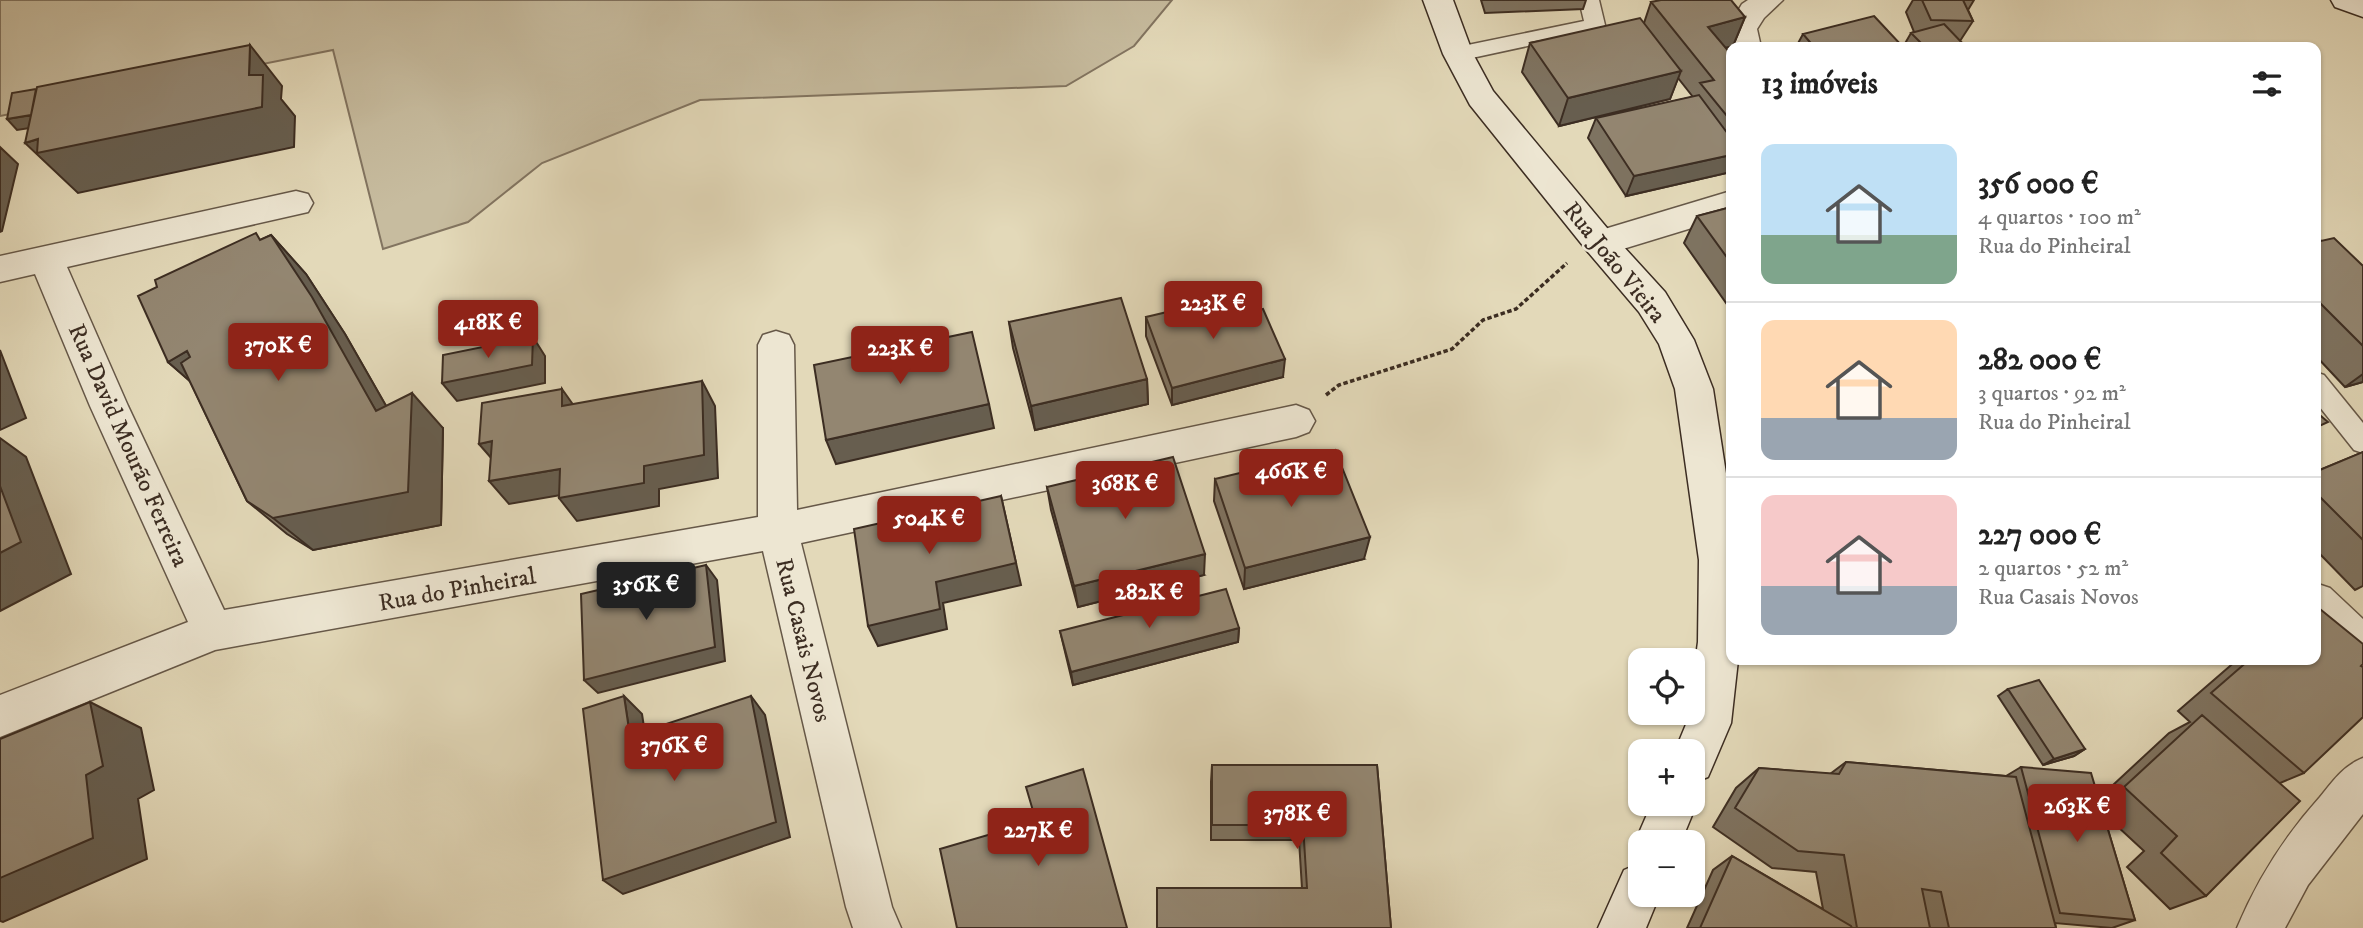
<!DOCTYPE html>
<html lang="pt">
<head>
<meta charset="utf-8">
<style>
	:root { --surface:#fff; --page:#f2f2f2; --text:#222; --muted:#767676; --line:#e0e0e0; --accent:#8f2418 }
	body { margin:0; font-family:"IM FELL DW Pica",serif; background:var(--page); color:var(--text); height:100vh; display:flex; flex-direction:column; font-size:26px; white-space:nowrap }
	* { box-sizing:border-box; margin:0 }
	p { font-size:23px; color:var(--muted) }
	.icon { flex:none; width:38px; height:38px; fill:none; stroke:currentColor; stroke-width:2; stroke-linecap:round; stroke-linejoin:round }
	.map { position:relative; flex:1; overflow:hidden }
	.side { position:absolute; left:1726px; top:42px; width:595px; height:623px; display:flex; flex-direction:column; background:var(--surface); border-radius:14px; box-shadow:0 2px 5px #0004 }
	.side>* { flex:none }
	.buttons { position:absolute; left:1628px; top:648px; display:grid; gap:14px }
	.buttons a { display:grid; place-items:center; width:77px; height:77px; border-radius:14px; background:var(--surface); box-shadow:0 2px 5px #0004; font-size:35px }
	.price { position:absolute; translate:-50% -60px; padding:0 16px; border-radius:7px; background:var(--accent); color:#fff; font-size:23px; line-height:46px; filter:drop-shadow(0 2px 4px #0008) }
	.price::after { content:''; position:absolute; left:50%; top:42px; width:21px; height:16px; margin-left:-10px; background:inherit; clip-path:polygon(0 0,100% 0,50% 100%) }
	.price.selected { background:#222; color:#fff }
	ul { padding:0; list-style:none }
	li { display:flex; align-items:center; gap:21px; height:175px; padding:0 35px }
	li+li { border-top:2px solid var(--line) }
	li span { display:grid; place-items:center; flex:none; width:196px; height:140px; border-radius:14px; color:#555 }
	li>.icon { margin-inline-start:auto }
	span .icon { width:84px; height:84px; fill:#fffc; stroke-width:1 }
	li b { font-size:30px }
	h2 { display:flex; justify-content:space-between; align-items:center; height:84px; padding:0 35px; font-size:30px }
	.map>svg:first-child { display:block }
	.green { fill:#c7bc9f; stroke:#827460; stroke-width:2 }
	.lines { fill:none; stroke-linecap:round; stroke-linejoin:round }
	.lane-casing { stroke:#665848; stroke-width:3 }
	.street-casing { stroke:#665848; stroke-width:3 }
	.secondary-casing { stroke:#3c2d22; stroke-width:3 }
	.path { stroke:#3c2d22; stroke-width:3.5; stroke-dasharray:4.5 2.5; stroke-linecap:butt }
	.lane { fill:#ede6d2; fill-rule:evenodd }
	.street { fill:#ede6d2; fill-rule:evenodd }
	.secondary { fill:#ede6d2; fill-rule:evenodd }
	.wall { fill:#7e7361; stroke:#3c2d22; stroke-width:2 }
	.shaded-wall { fill:#675e4f; stroke:#3c2d22; stroke-width:2 }
	.building { fill:#938671; stroke:#3c2d22; stroke-width:2 }
	.labels { text-anchor:middle; stroke-width:5; stroke-linejoin:round; paint-order:stroke }
	.street-label { font-size:24px; fill:#3c2d22; stroke:#ede6d2 }
</style>
</head>
<body>
<div class="map">
<svg width="2363" height="928" viewBox="0 0 2363 928">
	<rect width="100%" height="100%" fill="#e3d9b9"/>
	<filter id="stains"><feTurbulence type="fractalNoise" baseFrequency=".00286" numOctaves="4"/><feColorMatrix values="0 0 0 0 .2 0 0 0 0 .09 0 0 0 0 .02 0 0 0 .5 -.17"/></filter>
	<radialGradient id="worn" r=".72"><stop offset=".6" stop-color="#630" stop-opacity="0"/><stop offset="1" stop-color="#630" stop-opacity=".3"/></radialGradient>
	<path class="green" d="M0,0H1172L1134,46L1066,86L700,100L542,163L468,222L383,249L333,50L0,116Z"/>
	<g class="lines">
		<g class="lane-casing">
			<path id="lane" d="M1579,0H1599L1605,25L1602,30L1458,61L1451,59L1447,54L1451,49L1458,47L1584,21Z
				M2315,372L2324,375L2363,423V453L2354,450L2315,401Z"/>
		</g>
		<g class="street-casing">
			<path id="street" d="M1748,0H1783L1764,18L1757,29L1761,47H1731L1727,29L1742,4Z
				M296,191L308,194L313,203L308,212L67,267L128,406L224,610L758,517V345L763,335L776,331L789,335L794,345L797,510L1296,405L1309,410L1315,421L1309,432L1296,437L801,543L892,907L901,928H853L846,907L763,551L215,650L0,737V695L188,622L90,406L35,274L0,282V256Z
				M1731,191V216L1600,256L1588,252L1583,243L1588,234Z
				M2315,583L2330,588L2363,619V666L2348,661L2315,629Z
				M2363,758V814L2308,885L2285,928H2237C2258,878 2284,837 2320,797C2333,781 2343,766 2363,758Z"/>
		</g>
		<g class="secondary-casing">
			<path id="secondary" d="M1423,0H1453L1473,54L1493,91L1612,234L1665,292L1694,340L1713,389L1731,506V660H1738L1731,723L1708,777L1692,783V751H1675L1687,722L1689,712H1692V686L1698,642L1699,560L1675,389L1659,344L1639,312L1588,252L1470,105L1443,54Z
				M2331,0H2363V17L2335,7Z
				M1692,791L1697,803L1681,842H1640V853L1635,842L1652,803H1692Z
				M1640,863V894H1660L1646,928H1598L1624,870Z"/>
		</g>
		<path class="path" d="M1326,395L1339,385L1452,349L1483,320L1516,309L1567,263"/>
		<use href="#lane" class="lane"/>
		<use href="#street" class="street"/>
		<use href="#secondary" class="secondary"/>
	</g>
	<path class="wall" d="M1481,0H1586L1583,9L1485,13Z
		M1913,0H1974L1968,10L1973,21L1960,41L1966,47H1796L1803,34L1903,47L1911,33L1914,32L1906,12Z
		M1651,2L1745,17L1733,46L1725,48L1731,54V172L1626,196L1588,138L1596,118L1693,97L1678,78L1670,99L1559,126L1522,72L1530,43L1644,23Z
		M1731,207V310L1684,243L1697,216Z
		M271,235L306,274L345,334L386,406L443,428L441,525L313,550L287,534L247,501L190,381L168,362L262,239Z
		M2315,235L2321,241L2363,266V382L2345,387L2315,355Z
		M1246,313L1283,377L1172,405L1146,336V317Z
		M1009,322L1147,379L1148,404L1035,430L1013,348Z
		M2363,452V586L2355,590L2315,549V472Z
		M1215,479L1364,559L1244,589L1214,501Z
		M1047,487L1204,575L1078,607L1051,510Z
		M1239,628L1238,642L1073,685L1060,631Z
		M2237,660H2315L2304,773L2280,783L2206,896L2170,909L2127,867L2144,851L2103,813L2135,920L2112,928L2055,923L2056,928H1687L1713,870L1732,856L1823,909L1816,872L1772,868L1713,827L1736,788L1759,768L1830,774L1846,762L2006,776L2021,767L2099,798L2169,733L2190,722L2178,711Z
		M2008,689L2085,749L2074,756L2043,765L1998,696Z
		M1212,765H1377L1391,928L1302,888L1299,840H1211V782Z"/>
	<path class="shaded-wall" d="M1745,17L1733,46L1696,55L1708,27Z
		M250,45L282,86L281,99L295,116L294,147L78,193L25,143L249,75Z
		M1681,71L1670,99L1559,126L1568,98Z
		M52,112L62,123L17,130L7,119Z
		M0,147L18,164L2,231L0,232Z
		M1731,155V172L1626,196L1634,176Z
		M271,235L306,274L345,334L409,446L376,411Z
		M533,337L545,356V383L457,401L442,383Z
		M0,350L26,418L0,430Z
		M187,351L226,388L209,398L168,362Z
		M1285,359L1283,377L1172,405V388Z
		M2363,374V382L2345,387Z
		M1147,379L1148,404L1035,430L1031,406Z
		M702,381L715,406L718,478L659,489V506L577,521L559,498L644,466Z
		M562,389L579,413L562,406Z
		M412,393L443,428L441,525L313,550L273,518Z
		M989,404L994,428L836,464L826,440Z
		M0,438L26,457L71,574L0,611Z
		M492,441L499,467L479,444Z
		M560,469L578,492L509,504L489,481Z
		M1001,496L1021,585L943,603L947,629L878,646L868,626L936,582Z
		M1370,537L1364,559L1244,589L1245,568Z
		M1205,554L1204,575L1078,607L1074,586Z
		M706,565L717,580L725,661L598,693L584,680Z
		M1239,628L1238,642L1073,685L1071,672Z
		M624,696L642,714L648,753L630,736Z
		M751,696L765,715L790,837L623,894L603,880Z
		M90,702L141,728L154,790L138,799L147,859L3,922L0,921V878L86,775Z
		M2085,749L2074,756L2043,765L2054,759Z"/>
	<path class="building" d="M1661,0H1731L1745,17L1708,27L1731,54V121L1700,83L1714,80L1651,2Z
		M1922,0H1963L1973,21L1931,20Z
		M1874,16L1903,47H1814L1803,34Z
		M1640,18L1681,71L1568,98L1530,43Z
		M1944,24L1966,47H1925L1911,33Z
		M250,45L249,75H263L262,107L37,153L38,139L25,143L37,87Z
		M36,89L31,115L7,119L12,93Z
		M1699,95L1731,138V155L1634,176L1596,118Z
		M1731,207V263L1697,216Z
		M256,233L260,240L271,235L312,297L376,411L412,393L408,492L273,518L247,501L181,363L190,357L187,351L168,362L138,296L157,287L155,280Z
		M2315,235L2321,241L2334,238L2363,266V346L2315,298Z
		M1239,295L1246,313L1263,309L1285,359L1172,388L1146,317Z
		M1121,298L1147,379L1031,406L1009,322Z
		M972,332L989,404L826,440L814,365Z
		M533,337L532,365L442,383L443,355Z
		M702,381L704,455L644,466V483L559,498L560,469L489,481L492,441L479,444L482,403L562,389V406Z
		M2315,411L2328,422L2315,428Z
		M1335,450L1370,537L1245,568L1215,479Z
		M2363,452V540L2315,492V472Z
		M1173,457L1205,554L1074,586L1047,487Z
		M0,486L21,542L0,553Z
		M1001,496L1016,563L936,582L940,609L868,626L854,529Z
		M706,565L715,647L584,680L581,594Z
		M1226,589L1239,628L1071,672L1060,631Z
		M2315,605L2363,644V664L2361,666L2363,667V717L2304,773L2211,693L2249,660H2315Z
		M2039,680L2085,749L2054,759L2008,689Z
		M624,696L630,736L751,696L776,822L603,880L583,709Z
		M90,702L103,766L86,775L93,838L0,878V739Z
		M2202,715L2300,801L2206,896L2161,853L2177,836L2124,787Z
		M1846,762L2016,777L2056,928H1949L1941,892L1922,889L1930,928H1857L1844,855L1798,851L1735,808L1759,768L1839,774Z
		M1212,765H1377L1391,928H1157V888H1307L1303,825H1212Z
		M2021,767L2091,773L2135,920L2060,913Z
		M1083,769L1127,928H957L940,849L1036,821L1026,787Z
		M1732,856L1851,926L1852,928H1700Z"/>
	<g class="labels">
		<g class="street-label">
			<text transform="translate(1615 262) rotate(51)" y="8">Rua João Vieira</text>
			<text transform="translate(129 445) rotate(66)" y="8">Rua David Mourão Ferreira</text>
			<text transform="translate(457 589) rotate(-10)" y="8">Rua do Pinheiral</text>
			<text transform="translate(804 640) rotate(76)" y="8">Rua Casais Novos</text>
		</g>
	</g>
	<rect width="100%" height="100%" filter="url(#stains)"/>
	<rect width="100%" height="100%" fill="url(#worn)"/>
</svg>
<div class="buttons">
<a><svg class="icon" aria-label="locate" viewBox="0 0 24 24"><circle cx="12" cy="12" r="6"/><path d="M12 2v4M12 18v4M2 12h4M18 12h4"/></svg></a>
<a>+</a>
<a>−</a>
</div>
<b class="price" style="left:1213px;top:341px">223K €</b>
<b class="price" style="left:488px;top:360px">418K €</b>
<b class="price" style="left:278px;top:383px">370K €</b>
<b class="price" style="left:900px;top:386px">223K €</b>
<b class="price" style="left:1291px;top:509px">466K €</b>
<b class="price" style="left:1125px;top:521px">368K €</b>
<b class="price" style="left:929px;top:556px">504K €</b>
<b class="price selected" style="left:646px;top:622px">356K €</b>
<b class="price" style="left:1149px;top:630px">282K €</b>
<b class="price" style="left:674px;top:783px">376K €</b>
<b class="price" style="left:2077px;top:844px">263K €</b>
<b class="price" style="left:1297px;top:851px">378K €</b>
<b class="price" style="left:1038px;top:868px">227K €</b>
<section class="side">
<h2>13 imóveis<svg class="icon" aria-label="filters" viewBox="0 0 24 24"><path d="M4 7h16M4 17h16"/><circle cx="9" cy="7" r="2"/><circle cx="15" cy="17" r="2"/></svg></h2>
<ul>
<li><span style="background:linear-gradient(#bfe0f5 65%,#7fa58c 0)"><svg class="icon" aria-label="home" viewBox="0 0 24 24"><path d="M3 11l9-7 9 7M6 9v11h12V9"/></svg></span><div><b>356 000 €</b><p>4 quartos · 100 m²</p><p>Rua do Pinheiral</p></div></li>
<li><span style="background:linear-gradient(#ffd9b3 70%,#9aa5b1 0)"><svg class="icon" aria-label="home" viewBox="0 0 24 24"><path d="M3 11l9-7 9 7M6 9v11h12V9"/></svg></span><div><b>282 000 €</b><p>3 quartos · 92 m²</p><p>Rua do Pinheiral</p></div></li>
<li><span style="background:linear-gradient(#f6c9c9 65%,#9aa5b1 0)"><svg class="icon" aria-label="home" viewBox="0 0 24 24"><path d="M3 11l9-7 9 7M6 9v11h12V9"/></svg></span><div><b>227 000 €</b><p>2 quartos · 52 m²</p><p>Rua Casais Novos</p></div></li>
</ul>
</section>
</div>
</body>
</html>
